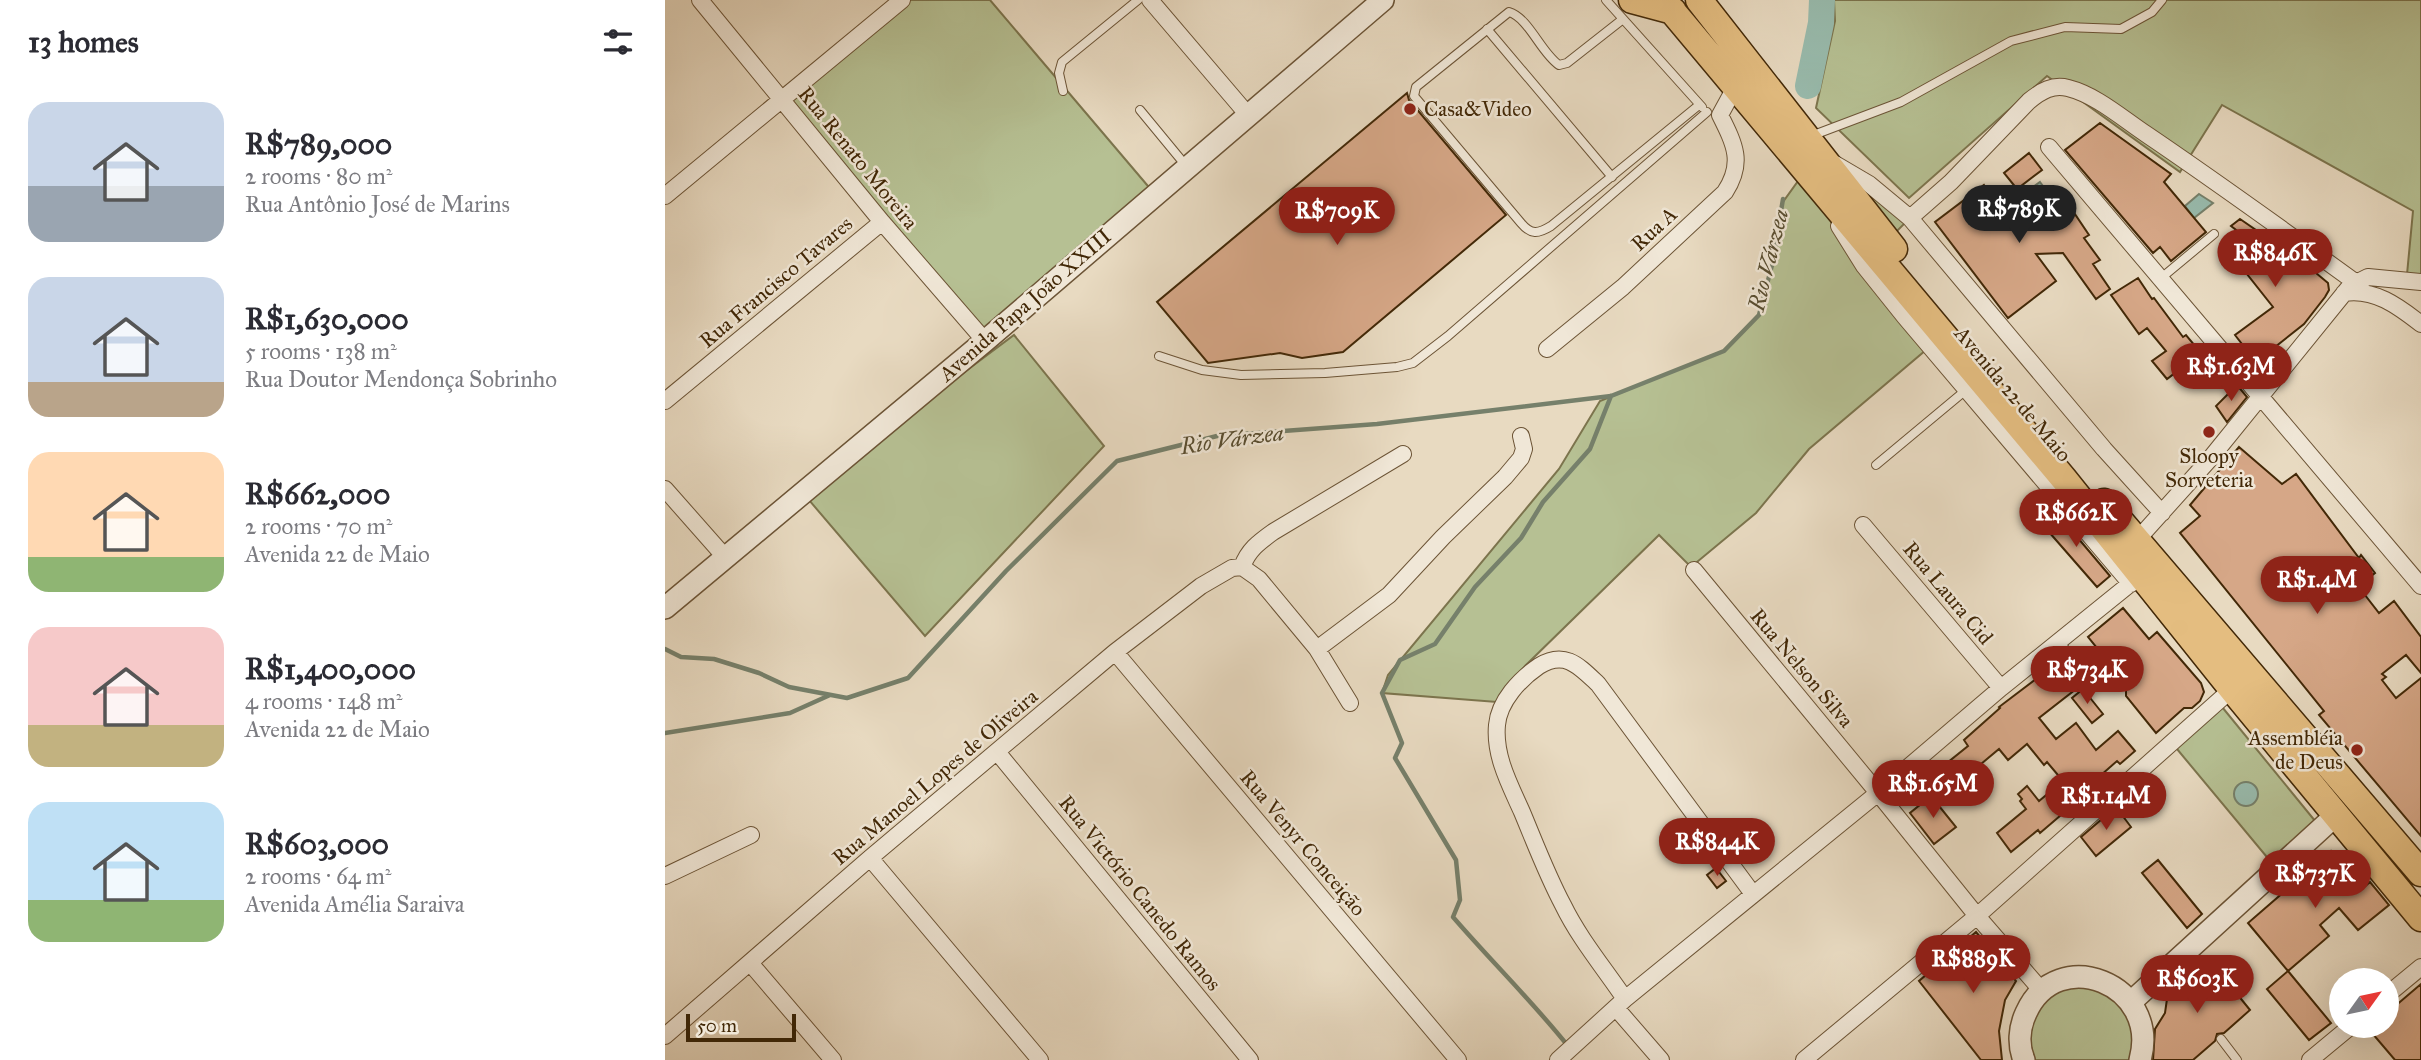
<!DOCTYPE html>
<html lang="en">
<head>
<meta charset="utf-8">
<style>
	:root { --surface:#fff; --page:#f7f7f7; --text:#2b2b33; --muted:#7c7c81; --accent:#8f2418 }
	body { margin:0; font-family:"IM FELL Great Primer",serif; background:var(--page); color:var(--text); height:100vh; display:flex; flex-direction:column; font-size:26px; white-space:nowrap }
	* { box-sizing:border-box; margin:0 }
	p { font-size:23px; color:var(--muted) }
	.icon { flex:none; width:38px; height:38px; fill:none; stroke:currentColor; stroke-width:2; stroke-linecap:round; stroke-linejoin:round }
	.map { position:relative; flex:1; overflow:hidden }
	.sheet { display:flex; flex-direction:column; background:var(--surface); width:665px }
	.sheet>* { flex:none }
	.needle { width:46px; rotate:57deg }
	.fabs { position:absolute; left:1664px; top:968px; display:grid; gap:14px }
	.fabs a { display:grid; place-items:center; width:70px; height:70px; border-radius:50%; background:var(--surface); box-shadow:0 7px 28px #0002; font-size:35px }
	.scale { position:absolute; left:21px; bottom:18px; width:110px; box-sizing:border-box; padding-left:7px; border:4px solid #422807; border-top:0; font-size:19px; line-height:24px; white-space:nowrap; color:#422807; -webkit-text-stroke:5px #f0e7d7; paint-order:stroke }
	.price { position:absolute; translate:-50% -60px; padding:0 16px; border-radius:24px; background:var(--accent); color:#fff; font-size:23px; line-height:46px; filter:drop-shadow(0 2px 4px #0008) }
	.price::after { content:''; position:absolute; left:50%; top:42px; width:21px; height:16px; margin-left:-10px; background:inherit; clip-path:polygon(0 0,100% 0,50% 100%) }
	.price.current { background:#222; color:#fff }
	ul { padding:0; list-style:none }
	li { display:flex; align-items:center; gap:21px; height:175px; padding:0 28px }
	li span { display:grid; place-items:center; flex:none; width:196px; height:140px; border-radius:21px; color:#555 }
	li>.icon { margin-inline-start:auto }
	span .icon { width:84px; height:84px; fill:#fffc; stroke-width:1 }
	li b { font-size:30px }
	h2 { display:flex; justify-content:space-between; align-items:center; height:84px; padding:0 28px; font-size:30px }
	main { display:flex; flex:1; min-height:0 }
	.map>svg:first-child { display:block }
	.green { fill:#b6c093; stroke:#7c744d; stroke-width:2 }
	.water { fill:#98bbad; stroke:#76806b; stroke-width:2 }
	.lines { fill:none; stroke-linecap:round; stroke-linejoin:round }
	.stream { stroke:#76806b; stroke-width:4.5 }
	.river { stroke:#98bbad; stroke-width:26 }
	.building { fill:#d6a787; stroke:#422807; stroke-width:2 }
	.service-casing { stroke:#6c5436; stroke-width:10 }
	.minor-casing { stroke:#6c5436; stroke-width:18 }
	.tertiary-casing { stroke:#6c5436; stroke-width:24 }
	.primary-casing { stroke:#422807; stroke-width:29 }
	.service { stroke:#f0e7d7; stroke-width:8 }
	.minor { stroke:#f0e7d7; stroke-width:16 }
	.tertiary { stroke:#f0e7d7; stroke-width:21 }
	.primary { stroke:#e4bd80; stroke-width:26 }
	.poi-dot { fill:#8f2418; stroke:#f0e7d7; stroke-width:2.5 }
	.labels { text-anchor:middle; stroke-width:5; stroke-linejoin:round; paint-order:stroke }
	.poi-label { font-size:21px; fill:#422807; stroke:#f0e7d7; text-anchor:start }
	.street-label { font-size:21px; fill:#422807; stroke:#f0e7d7 }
	.water-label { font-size:23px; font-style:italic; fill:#584d30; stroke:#f0e7d7 }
</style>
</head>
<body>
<main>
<section class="sheet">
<h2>13 homes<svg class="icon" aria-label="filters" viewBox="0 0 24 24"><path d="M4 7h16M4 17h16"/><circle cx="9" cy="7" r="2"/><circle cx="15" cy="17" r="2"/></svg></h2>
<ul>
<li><span style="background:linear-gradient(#c9d6e8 60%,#9aa5b1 0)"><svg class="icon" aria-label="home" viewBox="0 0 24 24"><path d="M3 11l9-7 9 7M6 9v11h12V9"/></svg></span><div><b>R$789,000</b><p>2 rooms · 80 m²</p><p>Rua Antônio José de Marins</p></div></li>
<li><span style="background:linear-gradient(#c9d6e8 75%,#b9a48a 0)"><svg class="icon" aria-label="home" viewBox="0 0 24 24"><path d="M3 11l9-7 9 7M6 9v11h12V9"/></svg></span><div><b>R$1,630,000</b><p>5 rooms · 138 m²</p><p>Rua Doutor Mendonça Sobrinho</p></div></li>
<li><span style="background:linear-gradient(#ffd9b3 75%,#8fb573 0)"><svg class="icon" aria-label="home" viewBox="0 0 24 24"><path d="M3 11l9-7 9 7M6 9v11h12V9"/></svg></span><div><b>R$662,000</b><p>2 rooms · 70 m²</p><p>Avenida 22 de Maio</p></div></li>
<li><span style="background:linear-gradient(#f6c9c9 70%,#c2b280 0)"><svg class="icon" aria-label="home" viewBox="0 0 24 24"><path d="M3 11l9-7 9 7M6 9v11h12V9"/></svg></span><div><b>R$1,400,000</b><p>4 rooms · 148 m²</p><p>Avenida 22 de Maio</p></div></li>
<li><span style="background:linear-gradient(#bfe0f5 70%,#8fb573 0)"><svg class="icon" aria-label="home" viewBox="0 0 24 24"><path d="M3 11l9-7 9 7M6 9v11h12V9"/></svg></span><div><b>R$603,000</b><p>2 rooms · 64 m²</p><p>Avenida Amélia Saraiva</p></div></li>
</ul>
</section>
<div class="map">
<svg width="1756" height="1060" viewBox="0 0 1756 1060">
	<rect width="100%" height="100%" fill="#e8dac1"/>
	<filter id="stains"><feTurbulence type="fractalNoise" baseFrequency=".00286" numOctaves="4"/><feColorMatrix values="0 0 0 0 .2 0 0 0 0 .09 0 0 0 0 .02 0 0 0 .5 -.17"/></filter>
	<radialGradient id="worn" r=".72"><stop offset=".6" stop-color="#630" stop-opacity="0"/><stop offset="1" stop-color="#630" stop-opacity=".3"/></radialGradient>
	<path class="green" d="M228,0H325L488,192L320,341L115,98Z
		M1169,0H1756V286L1741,285L1748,211L1557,105L1515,172L1382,76L1244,198L1151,108L1170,21Z
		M1146,163L1268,344L1144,449L1091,513L1026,567L994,535L860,666L832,702L717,693L723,675L894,469L935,401L1059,351L1094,315L1107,265L1118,202Z
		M1170,165L1245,218L1224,239Z
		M349,335L439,446L260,636L138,493Z
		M1553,702L1655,827L1611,868L1507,743Z
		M1407,980L1460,998L1473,1060H1360V1017Z"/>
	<path class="water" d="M1375,182L1383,193L1369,203L1361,192Z
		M1534,194L1548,203L1529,218L1520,206Z
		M1569 794a12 12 0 1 1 24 0a12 12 0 1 1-24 0Z"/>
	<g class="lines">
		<path class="stream" d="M0,649L16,657L49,659L94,673L124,687L182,698L243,678L341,571L452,461L552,436L712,424L946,396L1059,351L1094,315L1107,265L1118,199
			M0,733L125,713L165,695
			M903,1046C867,1001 826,961 788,917L795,900L791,860L730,758L737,743L717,693L735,660L770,644L810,587L856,538L878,502L925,449L946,396"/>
		<path class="river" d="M1143,86L1156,23L1157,0"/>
	</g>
	<path class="building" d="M742,93L744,100L841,215L678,352L637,358L615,353L543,363L492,302Z
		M1435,123L1506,174L1499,182L1541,232L1506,261L1495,247L1488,253L1400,150Z
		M1364,153L1377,170L1352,189L1339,173Z
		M1319,185L1336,207L1357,192L1368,207L1393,189L1424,235L1419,238L1435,260L1428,264L1445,289L1431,299L1398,253L1371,254L1391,281L1343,318L1270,222Z
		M1575,219L1639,263L1663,283L1664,290L1660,297L1639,324L1591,362L1570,335L1608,307L1559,245L1575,233L1566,226Z
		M1473,278L1487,299L1489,298L1518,337L1521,335L1536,353L1502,379L1487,361L1501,351L1482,328L1474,334L1446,295Z
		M1572,385L1582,397L1562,422L1551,406Z
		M1574,447L1617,484L1631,474L1694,558L1696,555L1710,573L1693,586L1714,613L1729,601L1756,637V673L1741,655L1717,674L1721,677L1717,680L1731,698L1756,678V836L1654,715L1659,711L1515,533L1535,516L1525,505Z
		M1391,512L1445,576L1432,587L1377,524Z
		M1458,608L1484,639L1492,632L1536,683L1539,692L1535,701L1527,708H1519L1491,733L1461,696V684H1455L1449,675V669L1423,637Z
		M1391,664L1411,689L1374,718L1391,739L1411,723L1431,750L1453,731L1470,751L1455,764L1452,761L1427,783L1430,786L1375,833L1373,830L1346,852L1332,833L1361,809L1355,801L1357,799L1353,794L1362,786L1374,801L1398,781L1382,762L1379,765L1362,744L1343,760L1334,749L1310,769L1316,777L1302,788L1282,763L1303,746L1299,740L1335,708L1334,707Z
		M1418,689L1438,714L1427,723L1407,698Z
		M1266,796L1291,827L1269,844L1245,813Z
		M1451,807L1466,827L1431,856L1416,837Z
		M1666,851L1698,888L1705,882L1724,905L1693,930L1674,908L1655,925L1664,936L1623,971L1583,923Z
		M1493,860L1537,914L1522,928L1477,873Z
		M1051,868L1061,881L1052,888L1042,875Z
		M1311,932L1351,981L1340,1000L1334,1031L1337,1060H1316L1254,981Z
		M1543,958L1585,1010L1559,1033L1552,1034L1550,1041L1528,1060H1488L1490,1029L1500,1013L1503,992Z
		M1623,971L1666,1023L1644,1040L1602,989Z
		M1756,984V1060H1730L1701,1026H1722V1013Z"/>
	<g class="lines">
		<g class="service-casing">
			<path id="service" d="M941,0L1037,107
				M958,19L902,63L894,65C876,53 864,18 844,12L751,87L749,96L856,223C866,235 873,234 886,226L1034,105
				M822,29L947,177
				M398,91L394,73L397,62L473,0
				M475,110L522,167
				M1146,136L1236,102L1346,41L1400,27L1456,29L1487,12L1497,0
				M1495,279L1549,234
				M494,356L537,370L576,375L660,373L732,367L748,363L783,336L1042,112
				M1211,465L1301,390
				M1394,641L1413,666L1420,668L1435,660
				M1556,1039L1572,1060"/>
		</g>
		<g class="minor-casing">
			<path id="minor" d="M35,0L217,222L320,341
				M485,0L583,115
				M1384,147L1756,586
				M1170,164L1204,184L1245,218L1439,449L1497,513
				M0,196L237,0
				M1245,218L1286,182L1364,101C1376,91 1388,84 1403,88C1431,95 1457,118 1481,134C1552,182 1621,232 1690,282
				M1174,226L1199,266L1239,316L1466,584
				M1679,293C1709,288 1733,306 1756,324
				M882,349L958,287L1060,192C1079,163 1070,145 1055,115L1073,82
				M0,401L217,222
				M0,489L60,557
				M1198,525L1336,688
				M1472,540L1544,460L1685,286L1703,277L1756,282
				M577,567C583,550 594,542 608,532L738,454
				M1029,570L1213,793L1312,916L1377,991
				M652,649L724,595L778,537L840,477L856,458L859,449L856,436
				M450,652L793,1060
				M333,753L585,1060
				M205,858L375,1060
				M0,876L86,835
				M86,964L168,1060
				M1722,995L1756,967
				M960,999C939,968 914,938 898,905C882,875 870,843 857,812C845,785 829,756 832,725C834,701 855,679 874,666C900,650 914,666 933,684L1088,894
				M951,1008L996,1060
				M0,1036L205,858L450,652L536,586L567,568L577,567L594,579L652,649L685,703
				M893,1060L960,999L1213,793L1336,688L1476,575
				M1139,1060L1312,916L1567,689
				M1645,1060L1686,1026"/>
		</g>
		<g class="tertiary-casing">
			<path id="tertiary" d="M0,608L320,341L718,0
				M1466,1002L1670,816
				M1359,1060C1353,1045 1354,1028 1361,1013C1392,943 1496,984 1475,1060"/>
		</g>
		<g class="primary-casing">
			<path id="primary" d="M967,0L1008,11
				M998,0L1399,479L1567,689L1756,918
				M1034,0L1229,249
				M1439,502L1756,873"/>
		</g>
		<use href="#service" class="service"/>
		<use href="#minor" class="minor"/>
		<use href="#tertiary" class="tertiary"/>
		<use href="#primary" class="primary"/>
	</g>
	<g class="poi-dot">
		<circle cx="745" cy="109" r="7"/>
		<circle cx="1544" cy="432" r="7"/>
		<circle cx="1692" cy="750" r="7"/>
	</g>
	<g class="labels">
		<g class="poi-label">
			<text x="759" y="116">Casa&amp;Video</text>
			<text x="1544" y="463" text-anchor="middle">Sloopy<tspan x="1544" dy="24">Sorveteria</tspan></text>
			<text x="1678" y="745" text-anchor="end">Assembléia<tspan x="1678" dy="24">de Deus</tspan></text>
		</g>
		<g class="street-label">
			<text transform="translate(193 158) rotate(51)" y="7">Rua Renato Moreira</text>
			<text transform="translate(989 229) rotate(-43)" y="7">Rua A</text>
			<text transform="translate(111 282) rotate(-40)" y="7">Rua Francisco Tavares</text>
			<text transform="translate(360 305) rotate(-41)" y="7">Avenida Papa João XXIII</text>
			<text transform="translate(1348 394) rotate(50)" y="7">Avenida 22 de Maio</text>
			<text transform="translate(1283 593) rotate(50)" y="7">Rua Laura Cid</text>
			<text transform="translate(1137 668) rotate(50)" y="7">Rua Nelson Silva</text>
			<text transform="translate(270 777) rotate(-40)" y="7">Rua Manoel Lopes de Oliveira</text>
			<text transform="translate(638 843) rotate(50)" y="7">Rua Venyr Conceição</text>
			<text transform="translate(475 893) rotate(51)" y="7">Rua Victório Canedo Ramos</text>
		</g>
		<g class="water-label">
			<text transform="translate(1103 260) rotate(-76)" y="8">Rio Várzea</text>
			<text transform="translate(567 439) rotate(-8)" y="8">Rio Várzea</text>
		</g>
	</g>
	<rect width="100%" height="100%" filter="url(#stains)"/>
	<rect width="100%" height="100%" fill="url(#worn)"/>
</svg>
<div class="fabs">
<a><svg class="needle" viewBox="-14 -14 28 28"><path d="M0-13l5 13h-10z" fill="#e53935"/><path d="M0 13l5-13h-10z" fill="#7c7c81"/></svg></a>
</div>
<div class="scale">50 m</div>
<b class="price current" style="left:1354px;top:245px">R$789K</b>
<b class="price" style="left:672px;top:247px">R$709K</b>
<b class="price" style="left:1610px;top:289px">R$846K</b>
<b class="price" style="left:1566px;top:403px">R$1.63M</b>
<b class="price" style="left:1411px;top:549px">R$662K</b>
<b class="price" style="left:1652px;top:616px">R$1.4M</b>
<b class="price" style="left:1422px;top:706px">R$734K</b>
<b class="price" style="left:1268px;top:820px">R$1.65M</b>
<b class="price" style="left:1441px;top:832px">R$1.14M</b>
<b class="price" style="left:1052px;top:878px">R$844K</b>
<b class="price" style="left:1650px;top:910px">R$737K</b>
<b class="price" style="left:1308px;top:995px">R$889K</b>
<b class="price" style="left:1532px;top:1015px">R$603K</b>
</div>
</main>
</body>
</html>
